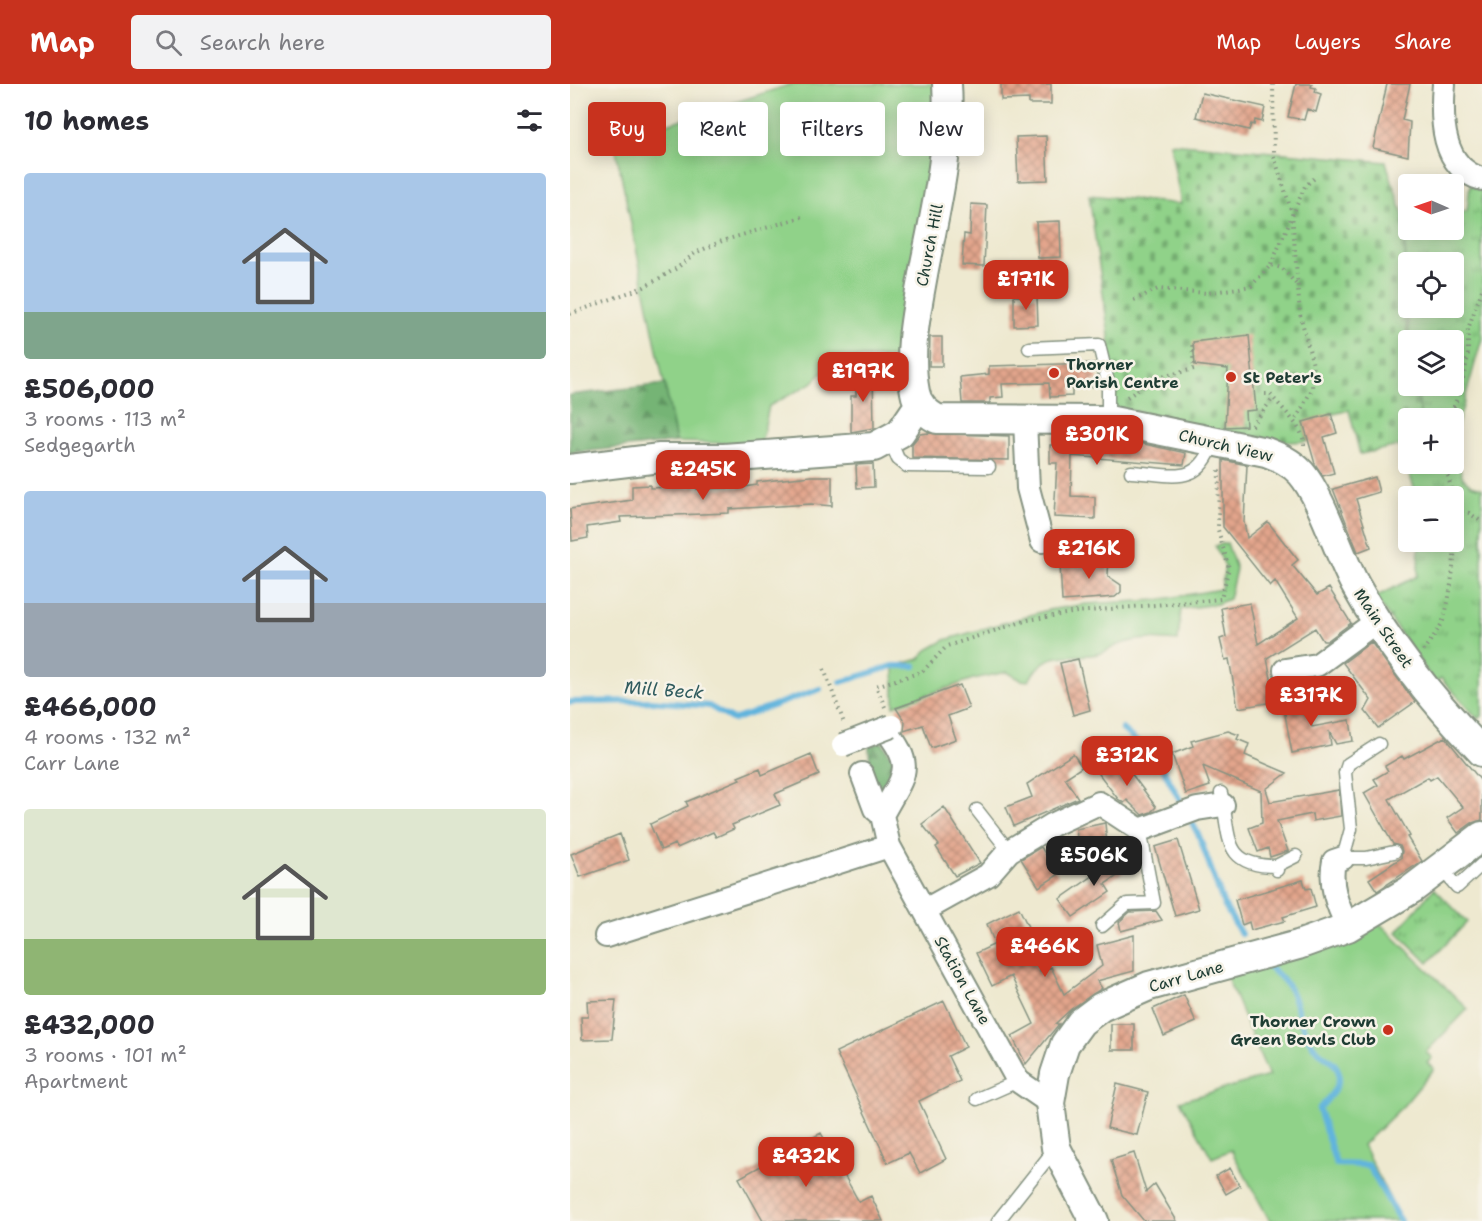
<!DOCTYPE html>
<html lang="en">
<head>
<meta charset="utf-8">
<style>
	:root { --surface:#fff; --page:#f2f2f3; --text:#2b2b33; --muted:#7c7c81; --accent:#c8321e }
	body { margin:0; font-family:"Shantell Sans",sans-serif; background:var(--page); color:var(--text); height:100vh; display:flex; flex-direction:column; font-size:22px; white-space:nowrap }
	* { box-sizing:border-box; margin:0 }
	p { font-size:20px; color:var(--muted) }
	.icon { flex:none; width:33px; height:33px; fill:none; stroke:currentColor; stroke-width:2; stroke-linecap:round; stroke-linejoin:round }
	.map { position:relative; flex:1; overflow:hidden }
	.sheet { display:flex; flex-direction:column; background:var(--surface); width:570px }
	.sheet>* { flex:none }
	.guide { position:absolute; left:18px; top:18px; width:570px; height:54px; display:flex; gap:12px }
	.needle { width:39px; rotate:272deg }
	.controls { position:absolute; left:828px; top:90px; display:grid; gap:12px }
	.controls a { display:grid; place-items:center; width:66px; height:66px; border-radius:6px; background:var(--surface); box-shadow:0 3px 15px #0003; font-size:30px }
	.price { position:absolute; translate:-50% -51px; padding:0 14px; border-radius:12px; background:var(--accent); color:#fff; font-size:20px; line-height:39px; filter:drop-shadow(0 2px 3px #0008) }
	.price::after { content:''; position:absolute; left:50%; top:36px; width:18px; height:14px; margin-left:-9px; background:inherit; clip-path:polygon(0 0,100% 0,50% 100%) }
	.price.on { background:#222; color:#fff }
	ul { padding:0; list-style:none }
	li { display:grid; align-content:center; gap:12px; height:318px; padding:0 24px }
	li span { display:grid; place-items:center; height:186px; border-radius:6px; color:#555 }
	li>.icon { margin-inline-start:auto }
	span .icon { width:108px; height:108px; fill:#fffc; stroke-width:1 }
	li b { font-size:26px }
	h2 { display:flex; justify-content:space-between; align-items:center; height:72px; padding:0 24px; font-size:26px }
	.pill { padding:0 21px; border-radius:6px; background:var(--surface); box-shadow:0 3px 15px #0003; font-size:21px; line-height:54px }
	.pill.on { background:var(--accent); color:#fff }
	header { display:flex; align-items:center; gap:36px; box-sizing:border-box; height:84px; padding:0 30px; background:var(--accent); color:#fff }
	header strong { font-size:28px }
	nav { display:flex; gap:33px; margin-inline-start:auto; font-size:21px }
	.search { width:420px; height:54px; background:var(--page); display:flex; align-items:center; gap:15px; box-sizing:border-box; padding:0 21px; border-radius:6px; color:var(--muted); font-size:22px }
	main { display:flex; flex:1; min-height:0 }
	.map>svg:first-child { display:block }
	.grass { fill:#90d289; stroke:#58885e; stroke-width:1.5 }
	.forest { fill:url(#forest-firs); stroke:#4a7854; stroke-width:1.5 }
	.cemetery { fill:url(#cemetery-stones); stroke:#58885e; stroke-width:1.5 }
	.park { fill:url(#park-tufts); stroke:#58885e; stroke-width:1.5; fill-rule:evenodd }
	.lines { fill:none; stroke-linecap:round; stroke-linejoin:round }
	.stream { stroke:#61b4dd; stroke-width:6 }
	.building { fill:url(#building-cross-hatch) }
	.service-casing { stroke:#869382; stroke-width:15 }
	.minor-casing { stroke:#869382; stroke-width:26 }
	.tertiary-casing { stroke:#869382; stroke-width:32 }
	.path { stroke:#869382; stroke-width:4; stroke-dasharray:1.5 4.5; stroke-linecap:butt }
	.service { stroke:#fff; stroke-width:12 }
	.minor { stroke:#fff; stroke-width:22 }
	.tertiary { stroke:#fff; stroke-width:28 }
	.minor-bridge-casing { stroke:#869382; stroke-width:26; stroke-linecap:butt }
	.minor-bridge { stroke:#fff; stroke-width:22 }
	.poi-dot { fill:#c8321e; stroke:#f7f3e8; stroke-width:2 }
	.labels { text-anchor:middle; stroke-width:5; stroke-linejoin:round; paint-order:stroke }
	.street-label { font-size:16px; fill:#1f3d34; stroke:#f7f3e8 }
	.poi-label { font-size:16px; font-weight:bold; fill:#1f3d34; stroke:#f7f3e8; text-anchor:start }
	.water-label { font-size:18px; font-style:italic; fill:#305b5e; stroke:#f7f3e8 }
</style>
</head>
<body>
<header>
<strong>Map</strong>
<div class="search"><svg class="icon" aria-label="search" viewBox="0 0 24 24"><circle cx="10" cy="10" r="6"/><path d="M15 15l6 6"/></svg>Search here</div>
<nav><a>Map</a><a>Layers</a><a>Share</a></nav>
</header>
<main>
<section class="sheet">
<h2>10 homes<svg class="icon" aria-label="filters" viewBox="0 0 24 24"><path d="M4 7h16M4 17h16"/><circle cx="9" cy="7" r="2"/><circle cx="15" cy="17" r="2"/></svg></h2>
<ul>
<li><span style="background:linear-gradient(#a9c7e8 75%,#7fa58c 0)"><svg class="icon" aria-label="home" viewBox="0 0 24 24"><path d="M3 11l9-7 9 7M6 9v11h12V9"/></svg></span><div><b>£506,000</b><p>3 rooms · 113 m²</p><p>Sedgegarth</p></div></li>
<li><span style="background:linear-gradient(#a9c7e8 60%,#9aa5b1 0)"><svg class="icon" aria-label="home" viewBox="0 0 24 24"><path d="M3 11l9-7 9 7M6 9v11h12V9"/></svg></span><div><b>£466,000</b><p>4 rooms · 132 m²</p><p>Carr Lane</p></div></li>
<li><span style="background:linear-gradient(#dfe7d0 70%,#8fb573 0)"><svg class="icon" aria-label="home" viewBox="0 0 24 24"><path d="M3 11l9-7 9 7M6 9v11h12V9"/></svg></span><div><b>£432,000</b><p>3 rooms · 101 m²</p><p>Apartment</p></div></li>
</ul>
</section>
<div class="map">
<svg width="912" height="1137" viewBox="0 0 912 1137">
	<defs>
		<pattern id="forest-firs" width="22" height="20" patternUnits="userSpaceOnUse" patternTransform="scale(1.5)"><rect width="22" height="20" fill="#74b475"/><path d="M5 1l3.5 6h-7zM16 11l3.5 6h-7z" fill="#5f9461"/></pattern>
		<pattern id="cemetery-stones" width="16" height="16" patternUnits="userSpaceOnUse" patternTransform="scale(1.5)"><rect width="16" height="16" fill="#90d289"/><path d="M2 7V4a2 2 0 0 1 4 0v3zM10 15v-3a2 2 0 0 1 4 0v3z" fill="#75ac71"/></pattern>
		<pattern id="park-tufts" width="24" height="20" patternUnits="userSpaceOnUse" patternTransform="scale(1.5)"><rect width="24" height="20" fill="#90d289"/><path d="M3 7l-1-3M5 7V3M7 7l1-3M15 17l-1-3M17 17v-4M19 17l1-3" fill="none" stroke="#75ac71"/></pattern>
		<pattern id="building-cross-hatch" width="8" height="8" patternUnits="userSpaceOnUse" patternTransform="scale(1.5)"><rect width="8" height="8" fill="#e3a58c"/><path d="M0 0l8 8M0 8l8-8" fill="none" stroke="#b78873"/></pattern>
	</defs>
	<rect width="100%" height="100%" fill="#f7f3e8"/>
	<filter id="ink" filterUnits="userSpaceOnUse"><feTurbulence type="fractalNoise" baseFrequency=".0167" numOctaves="2"/><feDisplacementMap in="SourceGraphic" scale="12" xChannelSelector="R" yChannelSelector="G"/><feConvolveMatrix kernelMatrix="1 2 1 2 8 2 1 2 1" color-interpolation-filters="sRGB"/></filter>
	<filter id="wash" filterUnits="userSpaceOnUse"><feTurbulence type="fractalNoise" baseFrequency=".008" numOctaves="4" result="noise"/><feDisplacementMap in="SourceGraphic" scale="24" xChannelSelector="R" yChannelSelector="G"/><feGaussianBlur stdDeviation="1.35" result="paint"/><feColorMatrix in="noise" values="0 0 0 0 0 0 0 0 0 0 0 0 0 0 0 0 0 1.4 0 .05"/><feComposite in="paint" operator="in"/></filter>
	<g filter="url(#wash)">
		<rect width="100%" height="100%" fill="#eee9d0"/>
		<path class="grass" d="M222,0H364L366,21L360,82L330,274L295,273L265,276L242,299L199,322L191,360L106,358L44,57Z
			M657,459L666,485L659,515L647,520L611,525L608,557C587,555 569,553 548,561C543,563 538,567 532,569C502,577 476,561 459,597L451,596L437,588L403,595L324,622V582L349,575L357,566L375,556L478,526L516,520L587,516L651,505L655,482L645,462Z
			M806,836L898,925L856,968L862,974L857,979L864,985L834,1021L793,1061L831,1137H700L661,1066L642,1074L610,1017L699,992L655,889Z"/>
		<path class="forest" d="M95,300L106,358L0,369V311Z
			M312,658L327,681L311,716L300,684L299,662Z"/>
		<path class="cemetery" d="M600,59L816,78L834,134L838,302H847L851,334H838V360L790,370L779,326L733,338L738,357C670,363 608,332 541,323L540,259L519,111L611,120Z"/>
		<path class="park" d="M900,101L912,107V254L884,354L887,376L893,394L901,401L912,404V632L908,635L871,594L865,599L805,513L848,492L849,458H884V412H847L830,363L838,360V380H884V334H851L847,302H884V256H839L834,134H838V146H884V129L897,127ZM838,178H884V224H838Z
			M864,804L897,838L858,879L827,848Z"/>
		<g class="lines">
			<path class="stream" d="M271,598L323,582H345
				M0,618L81,617L139,622L163,636L250,605
				M552,645L589,677L614,724
				M619,733L629,752L654,821L671,850
				M693,880C735,905 719,926 742,960C749,972 767,975 769,990C770,1004 757,1015 749,1025L766,1080L798,1081L830,1137"/>
		</g>
		<g id="blocks">
			<path class="building" d="M431,0H481V20H459V15L431,16Z
				M726,0H742L741,3L746,4L745,8L751,10L746,28L737,25L734,36L718,33Z
				M817,0H840L832,36L840,38L838,72L803,64Z
				M632,9L695,23L692,38L685,36L684,41L681,40L679,46L626,33Z
				M476,52L478,96L448,97L446,53Z
				M401,120L417,121L414,182L392,181L394,150L400,151Z
				M490,137L491,173L468,174L466,138Z
				M444,212H467L468,241L444,242Z
				M679,251L686,326L675,327L676,342L655,343L658,285L625,281L623,258Z
				M360,253H372V282H359Z
				M525,279L528,297H523V303L502,304V312L480,313L479,299L432,300L433,313L420,314V319H392L390,293L419,290V282Z
				M303,288L304,344L281,348V312H286V289Z
				M761,330L767,349L754,353L764,389L753,392L745,380L733,338Z
				M359,349L439,352V376L342,374V360L350,350Z
				M484,352H536L616,369L614,381L502,372L501,412L525,413V435L484,433L487,379H480V361H483Z
				M653,376L677,381L674,438L677,454L698,438L728,476L722,481L747,511L759,504L781,539L757,557H753L745,544L697,574L703,605L697,619L668,624L659,575L655,576L650,555L656,553L651,524L680,519L688,560L728,534L705,497L700,502L653,443Z
				M303,380L304,403L287,404L286,381Z
				M241,392H262V422L241,420L159,425V429L50,433L51,438L17,443L18,454L2,457L0,425L62,416V402L80,401V404L127,402V405L174,403L187,401V398Z
				M805,393L809,408L786,415L801,463L788,468L763,405Z
				M523,467L539,468L538,492L551,501V508L545,513L492,517L490,480L522,478Z
				M801,558L845,618L808,644L795,627L801,616L773,579Z
				M508,575L520,626L503,631L490,579Z
				M390,601L399,624L378,632L386,655L361,664L353,641L334,647L335,638L326,624Z
				M736,609L742,643L780,636L783,657L766,660L759,647L761,661L722,669L712,614Z
				M658,647L669,651L667,655L679,660L675,671L717,689L696,705L700,718L769,706L771,732L743,737L742,730L707,737L718,767L700,773L698,764L688,768L679,744L692,739L691,707L633,682L640,702L616,710L602,670L623,662L621,657Z
				M875,653L912,698V736L902,739L888,749L877,734L893,723L867,692L860,696L858,693L819,715L840,752L837,753L852,777L807,807L799,795L831,774L832,767L830,762L823,760L794,709L808,701L804,695L818,687L815,682L832,672L834,675Z
				M241,670L249,691L205,710L210,721L162,741L164,745L146,753L143,748L107,764L105,760L91,766L80,740L118,722L116,718L170,695L168,693L190,684L192,691Z
				M503,670L512,683L495,694L508,714L444,742L436,723L462,713L457,700Z
				M550,674L586,723L581,728L572,731L557,716L554,719L548,715L529,690Z
				M374,723L410,779L385,792L366,763L369,761L352,740Z
				M535,739L537,760L517,775L508,761L506,745Z
				M50,750L59,776L10,793L1,770Z
				M608,756L629,825L605,832L585,763Z
				M471,763L488,791L469,803L451,775Z
				M550,773L558,785L535,800L540,808L503,833L490,815L527,789L525,786L538,776Z
				M733,796L736,805L741,804L746,823L713,833L715,837L681,846L679,838L672,841L665,816Z
				M449,824L461,849L453,852L470,888L481,883L494,910L532,882L527,861L564,851V887L527,897L532,904L501,925L485,940H489L456,980L442,952L464,940L441,892L422,902L406,869L425,860L417,840Z
				M586,827L592,836L551,847L549,838L560,828Z
				M614,911L626,938L594,952L583,925Z
				M46,916L42,955L12,956L11,933H18L17,917Z
				M374,917L396,963L378,972L390,997L349,1017L376,1075L350,1089L339,1069L318,1079L266,968Z
				M541,940H564V966H541Z
				M547,1000L578,1008L567,1051L537,1044Z
				M251,1049L289,1118L301,1112L313,1137H193L169,1094Z
				M564,1069L576,1108L585,1100L607,1137H574L552,1111L541,1076Z
				M660,1084L670,1102L656,1110L646,1092Z"/>
		</g>
	</g>
	<g filter="url(#ink)">
		<use href="#blocks" fill-opacity="0" stroke="#869382" stroke-width="1.5"/>
		<g class="lines">
			<g class="service-casing">
				<path id="service" d="M459,264L529,261L538,298V336
					M320,356L328,375L337,382L419,383
					M561,388C602,390 628,404 644,357
					M809,660L778,680L775,689L781,745L773,774H796L824,768
					M651,709C661,752 651,782 706,782
					M407,726L439,767
					M871,784L887,803L912,780
					M707,786L706,782L726,772
					M532,842L557,820L584,819L570,746
					M407,1015L448,997
					M428,1137L485,1065"/>
			</g>
			<g class="minor-casing">
				<path id="minor" d="M874,0C871,34 871,84 912,95
					M455,337L458,404L472,457
					M715,586L747,581L807,537
					M315,645C347,685 333,691 312,731L319,762L448,997L480,1019
					M292,690L305,725L312,731
					M773,774L764,777C759,801 767,821 778,843
					M355,826L418,791L439,767L482,741L529,719L570,746L627,725L653,721
					M36,852L319,762"/>
			</g>
			<g class="tertiary-casing">
				<path id="tertiary" d="M377,0C381,63 366,124 354,185C347,225 337,268 345,308C347,321 356,329 367,335L538,336L696,368C709,373 721,378 731,389C753,414 769,473 787,504C820,564 865,619 912,668
					M0,385L90,374H154L304,363L330,349L349,321
					M524,1137L486,1064L480,1019L485,990L495,960L511,938L531,923L579,902L728,861L778,843L842,805L912,752"/>
			</g>
			<path class="path" d="M703,0L704,72L722,129L730,230L743,281L742,305L724,339
				M701,181L735,102L746,93
				M564,216L588,205L637,209L681,202L701,181L712,184L726,200
				M0,230L74,203L107,184L125,169L152,157L232,133
				M695,310H700C711,324 735,344 734,362
				M557,313L587,294L624,285L622,257
				M879,334L891,305L898,271V245L912,206
				M682,342L703,314
				M875,380L883,412
				M886,427L899,429L912,438
				M853,567C859,558 867,549 872,539C882,517 889,439 884,416
				M254,585L274,639
				M315,623L306,602L352,588L377,562L458,536L507,528L651,515L659,484L648,446L649,383"/>
			<use href="#service" class="service"/>
			<use href="#minor" class="minor"/>
			<use href="#tertiary" class="tertiary"/>
			<g class="minor-bridge-casing">
				<path id="minor-bridge" d="M273,661L322,642"/>
			</g>
			<use href="#minor-bridge" class="minor-bridge"/>
		</g>
	</g>
	<g class="poi-dot">
		<circle cx="484" cy="289" r="6"/>
		<circle cx="661" cy="293" r="6"/>
		<circle cx="818" cy="946" r="6"/>
	</g>
	<g class="labels">
		<g class="street-label">
			<text transform="translate(359 161) rotate(-79)" y="6">Church Hill</text>
			<text transform="translate(656 361) rotate(13)" y="6">Church View</text>
			<text transform="translate(814 544) rotate(56)" y="6">Main Street</text>
			<text transform="translate(616 892) rotate(-16)" y="6">Carr Lane</text>
			<text transform="translate(393 896) rotate(61)" y="6">Station Lane</text>
		</g>
		<g class="poi-label">
			<text x="496" y="286">Thorner<tspan x="496" dy="18">Parish Centre</tspan></text>
			<text x="673" y="299">St Peter's</text>
			<text x="806" y="943" text-anchor="end">Thorner Crown<tspan x="806" dy="18">Green Bowls Club</tspan></text>
		</g>
		<g class="water-label">
			<text transform="translate(94 606) rotate(4)" y="6">Mill Beck</text>
		</g>
	</g>
</svg>
<div class="controls">
<a><svg class="needle" viewBox="-14 -14 28 28"><path d="M0-13l5 13h-10z" fill="#e53935"/><path d="M0 13l5-13h-10z" fill="#7c7c81"/></svg></a>
<a><svg class="icon" aria-label="locate" viewBox="0 0 24 24"><circle cx="12" cy="12" r="6"/><path d="M12 2v4M12 18v4M2 12h4M18 12h4"/></svg></a>
<a><svg class="icon" aria-label="layers" viewBox="0 0 24 24"><path d="M12 4l9 5-9 5-9-5zM3 14l9 5 9-5"/></svg></a>
<a>+</a>
<a>−</a>
</div>
<b class="price" style="left:456px;top:227px">£171K</b>
<b class="price" style="left:293px;top:319px">£197K</b>
<b class="price" style="left:527px;top:382px">£301K</b>
<b class="price" style="left:133px;top:417px">£245K</b>
<b class="price" style="left:519px;top:496px">£216K</b>
<b class="price" style="left:741px;top:643px">£317K</b>
<b class="price" style="left:557px;top:703px">£312K</b>
<b class="price on" style="left:524px;top:803px">£506K</b>
<b class="price" style="left:475px;top:894px">£466K</b>
<b class="price" style="left:236px;top:1104px">£432K</b>
<div class="guide">
<a class="pill on">Buy</a>
<a class="pill">Rent</a>
<a class="pill">Filters</a>
<a class="pill">New</a>
</div>
</div>
</main>
</body>
</html>
